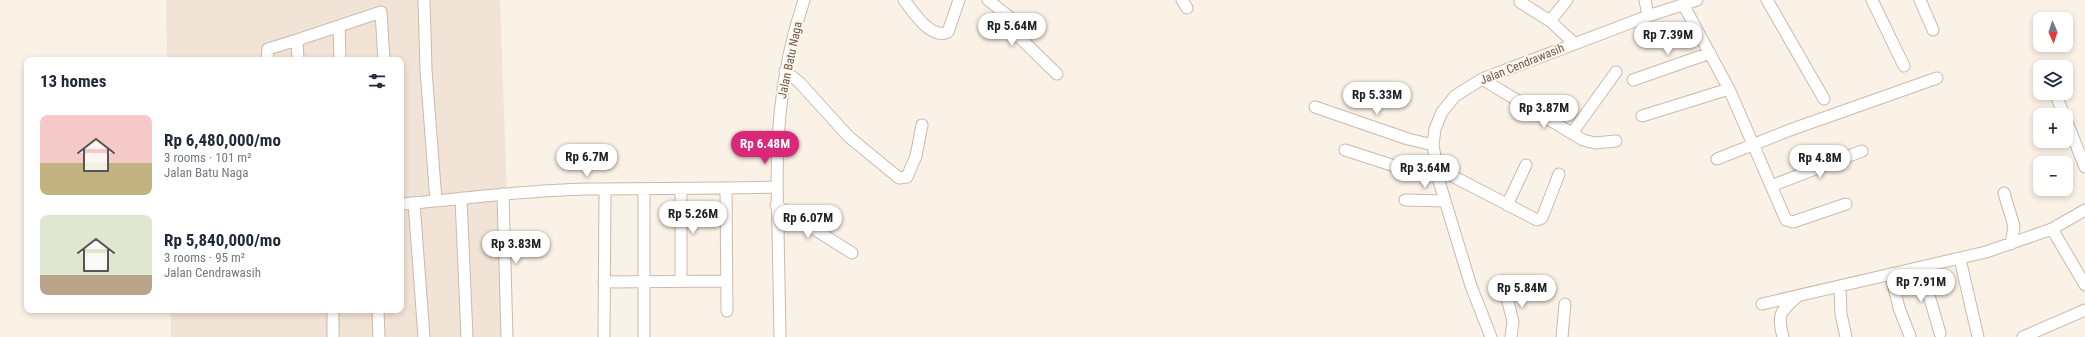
<!DOCTYPE html>
<html lang="en">
<head>
<meta charset="utf-8">
<style>
	:root { --surface:#fff; --page:#f2f2f3; --text:#1f2937; --muted:#747a83; --accent:#db2777 }
	body { margin:0; font-family:"Roboto Condensed",sans-serif; background:var(--page); color:var(--text); height:100vh; display:flex; flex-direction:column; font-size:15px; white-space:nowrap }
	* { box-sizing:border-box; margin:0 }
	p { font-size:13px; color:var(--muted) }
	.icon { flex:none; width:22px; height:22px; fill:none; stroke:currentColor; stroke-width:2; stroke-linecap:round; stroke-linejoin:round }
	.map { position:relative; flex:1; overflow:hidden }
	.sheet { position:absolute; left:24px; top:57px; width:380px; height:256px; display:flex; flex-direction:column; background:var(--surface); border-radius:8px; box-shadow:0 2px 6px #0003 }
	.sheet>* { flex:none }
	.needle { width:26px; rotate:177deg }
	.fabs { position:absolute; left:2033px; top:12px; display:grid; gap:8px }
	.fabs a { display:grid; place-items:center; width:40px; height:40px; border-radius:8px; background:var(--surface); box-shadow:0 2px 6px #0003; font-size:20px }
	.price { position:absolute; translate:-50% -34px; padding:0 9px; border-radius:14px; background:#fff; color:#222; font-size:13px; line-height:26px; filter:drop-shadow(0 1px 2px #0008) }
	.price::after { content:''; position:absolute; left:50%; top:24px; width:12px; height:9px; margin-left:-6px; background:inherit; clip-path:polygon(0 0,100% 0,50% 100%) }
	.price.current { background:var(--accent); color:#fff }
	ul { padding:0; list-style:none }
	li { display:flex; align-items:center; gap:12px; height:100px; padding:0 16px }
	li span { display:grid; place-items:center; flex:none; width:112px; height:80px; border-radius:8px; color:#555 }
	li>.icon { margin-inline-start:auto }
	span .icon { width:48px; height:48px; fill:#fffc; stroke-width:1 }
	li b { font-size:17px }
	h2 { display:flex; justify-content:space-between; align-items:center; height:48px; padding:0 16px; font-size:17px }
	.map>svg:first-child { display:block }
	.residential { fill:#f1e3d5 }
	.lines { fill:none; stroke-linecap:round; stroke-linejoin:round }
	.minor-casing { stroke:#cbb9ae; stroke-width:13 }
	.minor { stroke:#fff; stroke-width:11 }
	.labels { text-anchor:middle; stroke-width:4; stroke-linejoin:round; paint-order:stroke }
	.street-label { font-size:12px; fill:#71594e; stroke:#fdf6ec }
</style>
</head>
<body>
<div class="map">
<svg width="2085" height="337" viewBox="0 0 2085 337">
	<rect width="100%" height="100%" fill="#faf2e6"/>
	<path class="residential" d="M166,0H500L512,337H171V310H401V60H167Z"/>
	<g class="lines">
		<g class="minor-casing">
			<path id="minor" d="M904,0C913,11 930,40 948,32L959,0
				M988,0L1012,19L1017,35L1057,74
				M1182,0L1187,8
				M1645,0L1648,16
				M1767,0L1824,99
				M1872,0L1904,66
				M1920,0L1933,30
				M424,2L426,70L436,201
				M1520,2L1550,21L1574,43
				M1683,4L1729,89L1786,220L1793,222L1846,204
				M1550,21L1567,0
				M339,26L340,60
				M267,60L268,49L297,40
				M298,60L297,40L381,12L384,60
				M785,71L799,82L849,137L899,178L907,177L916,156L922,125
				M1482,79L1583,140L1595,143L1616,141
				M1633,80L1710,53
				M2055,93L2064,115
				M1315,107L1408,139L1433,145
				M1642,116L1729,89
				M2066,120L2085,167
				M1572,133L1616,72
				M1345,150L1404,169L1438,175
				M1717,159L1790,130L1937,78
				M1437,168L1537,220L1542,218L1559,174
				M1771,186L1862,151
				M726,188L727,311
				M644,189V337
				M681,190V281
				M2004,193L2014,226L2011,244
				M503,194L507,337
				M461,198L467,337
				M1405,200L1444,201
				M414,203L424,337
				M401,204C463,199 525,190 588,189C651,188 713,189 776,187
				M776,205L852,253
				M1507,205L1526,165
				M2052,229L2085,285
				M1960,259L1978,337
				M1921,268L1940,333
				M1891,275L1899,308L1910,336
				M1503,281L1513,322L1511,337
				M604,282L727,281
				M1840,287L1841,314L1846,337
				M1762,304L1986,252L2052,229L2085,210
				M333,310V337
				M378,310L379,337
				M604,337L605,189
				M780,337C779,301 779,264 778,228C775,148 778,77 804,0
				M1491,337L1471,286L1439,181L1433,145L1435,129L1442,112L1455,96L1482,79L1648,16L1697,0
				M1562,337L1565,304
				M1783,337C1777,314 1780,312 1797,297
				M2023,337L2085,310"/>
		</g>
		<use href="#minor" class="minor"/>
	</g>
	<g class="labels">
		<g class="street-label">
			<text transform="translate(790 60) rotate(-78)" y="4">Jalan Batu Naga</text>
			<text transform="translate(1522 64) rotate(-22)" y="4">Jalan Cendrawasih</text>
		</g>
	</g>
</svg>
<div class="fabs">
<a><svg class="needle" viewBox="-14 -14 28 28"><path d="M0-13l5 13h-10z" fill="#e53935"/><path d="M0 13l5-13h-10z" fill="#747a83"/></svg></a>
<a><svg class="icon" aria-label="layers" viewBox="0 0 24 24"><path d="M12 4l9 5-9 5-9-5zM3 14l9 5 9-5"/></svg></a>
<a>+</a>
<a>−</a>
</div>
<b class="price" style="left:1012px;top:47px">Rp 5.64M</b>
<b class="price" style="left:1668px;top:56px">Rp 7.39M</b>
<b class="price" style="left:1377px;top:116px">Rp 5.33M</b>
<b class="price" style="left:1544px;top:129px">Rp 3.87M</b>
<b class="price current" style="left:765px;top:165px">Rp 6.48M</b>
<b class="price" style="left:587px;top:178px">Rp 6.7M</b>
<b class="price" style="left:1820px;top:179px">Rp 4.8M</b>
<b class="price" style="left:1425px;top:189px">Rp 3.64M</b>
<b class="price" style="left:693px;top:235px">Rp 5.26M</b>
<b class="price" style="left:808px;top:239px">Rp 6.07M</b>
<b class="price" style="left:516px;top:265px">Rp 3.83M</b>
<b class="price" style="left:1921px;top:303px">Rp 7.91M</b>
<b class="price" style="left:1522px;top:309px">Rp 5.84M</b>
<section class="sheet">
<h2>13 homes<svg class="icon" aria-label="filters" viewBox="0 0 24 24"><path d="M4 7h16M4 17h16"/><circle cx="9" cy="7" r="2"/><circle cx="15" cy="17" r="2"/></svg></h2>
<ul>
<li><span style="background:linear-gradient(#f6c9c9 60%,#c2b280 0)"><svg class="icon" aria-label="home" viewBox="0 0 24 24"><path d="M3 11l9-7 9 7M6 9v11h12V9"/></svg></span><div><b>Rp 6,480,000/mo</b><p>3 rooms · 101 m²</p><p>Jalan Batu Naga</p></div></li>
<li><span style="background:linear-gradient(#dfe7d0 75%,#b9a48a 0)"><svg class="icon" aria-label="home" viewBox="0 0 24 24"><path d="M3 11l9-7 9 7M6 9v11h12V9"/></svg></span><div><b>Rp 5,840,000/mo</b><p>3 rooms · 95 m²</p><p>Jalan Cendrawasih</p></div></li>
</ul>
</section>
</div>
</body>
</html>
